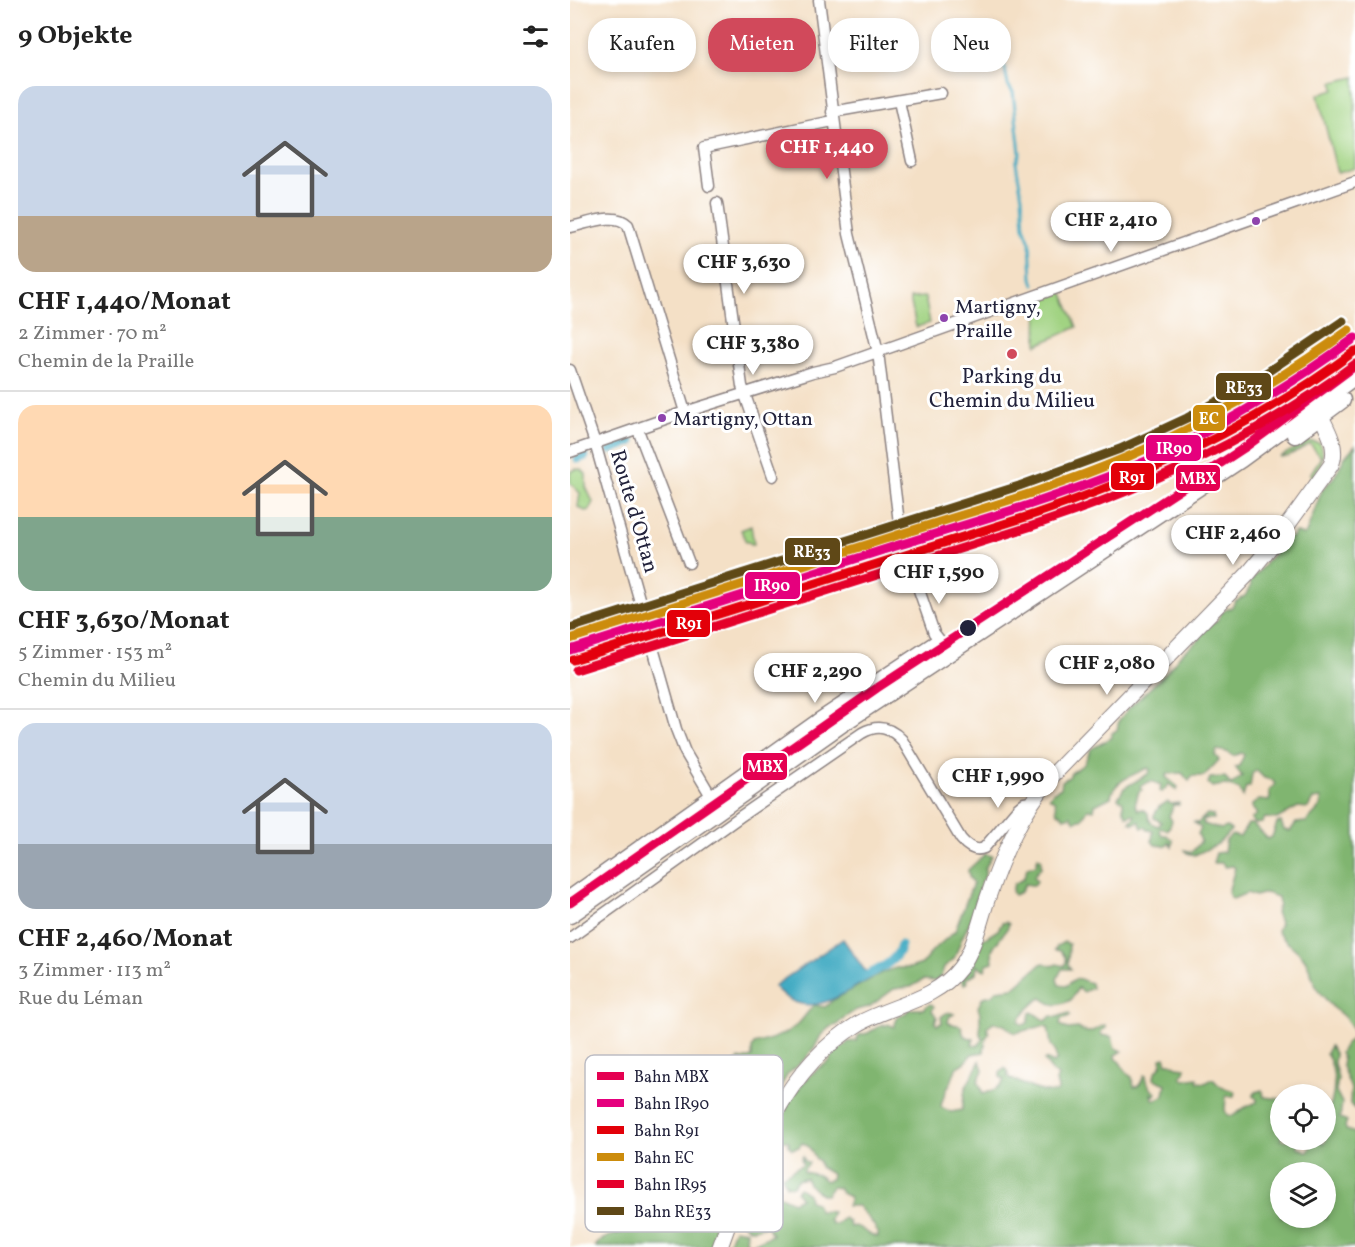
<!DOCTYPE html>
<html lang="de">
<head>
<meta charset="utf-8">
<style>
	:root { --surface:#fff; --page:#f6f6f6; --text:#222; --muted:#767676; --line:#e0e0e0; --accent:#d1495b }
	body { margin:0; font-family:Vollkorn,serif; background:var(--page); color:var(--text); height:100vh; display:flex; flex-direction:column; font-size:22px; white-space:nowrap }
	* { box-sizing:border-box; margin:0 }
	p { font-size:20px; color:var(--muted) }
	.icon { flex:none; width:33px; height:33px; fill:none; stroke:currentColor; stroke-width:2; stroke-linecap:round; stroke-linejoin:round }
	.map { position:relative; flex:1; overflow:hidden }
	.side { display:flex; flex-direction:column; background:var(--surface); width:570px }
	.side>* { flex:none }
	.hud { position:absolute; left:18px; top:18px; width:570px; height:54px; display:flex; gap:12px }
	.tools { position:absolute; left:700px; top:1084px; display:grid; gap:12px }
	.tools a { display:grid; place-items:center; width:66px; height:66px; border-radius:50%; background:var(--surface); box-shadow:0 3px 9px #0003; font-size:30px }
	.price { position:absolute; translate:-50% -51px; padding:0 14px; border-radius:21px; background:#fff; color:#222; font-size:20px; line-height:39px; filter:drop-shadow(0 2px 3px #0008) }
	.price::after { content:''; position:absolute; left:50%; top:36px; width:18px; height:14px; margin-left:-9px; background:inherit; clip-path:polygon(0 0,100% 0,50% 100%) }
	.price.active { background:var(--accent); color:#fff }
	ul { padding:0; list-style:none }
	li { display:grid; align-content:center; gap:12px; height:318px; padding:0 18px }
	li+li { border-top:2px solid var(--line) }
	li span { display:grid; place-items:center; height:186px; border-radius:18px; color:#555 }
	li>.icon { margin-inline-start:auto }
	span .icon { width:108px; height:108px; fill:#fffc; stroke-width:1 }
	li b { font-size:26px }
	h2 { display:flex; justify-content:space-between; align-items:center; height:72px; padding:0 18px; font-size:26px }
	.tag { padding:0 21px; border-radius:24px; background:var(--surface); box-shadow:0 3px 9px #0003; font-size:21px; line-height:54px }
	.tag.active { background:var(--accent); color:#fff }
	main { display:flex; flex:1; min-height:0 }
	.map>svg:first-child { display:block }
	.green { fill:#a1d382; stroke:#627a5e; stroke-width:1.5 }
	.forest { fill:#80b570; stroke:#516c56; stroke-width:1.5; fill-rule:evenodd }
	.water { fill:#43abc3; stroke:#32667f; stroke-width:1.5 }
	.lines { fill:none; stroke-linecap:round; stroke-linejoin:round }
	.stream { stroke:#43abc3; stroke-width:3 }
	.canal { stroke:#43abc3; stroke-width:9 }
	.street-tunnel { stroke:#cabaaa; stroke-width:10; stroke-dasharray:10 5; stroke-linecap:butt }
	.street-casing { stroke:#8b8180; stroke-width:13 }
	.secondary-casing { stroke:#8b8180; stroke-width:17 }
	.primary-casing { stroke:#8b8180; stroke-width:19 }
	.street { stroke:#fff; stroke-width:10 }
	.secondary { stroke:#fff; stroke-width:15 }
	.primary { stroke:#fff; stroke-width:16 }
	.rail-1-casing { stroke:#fff; stroke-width:14 }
	.rail-2-casing { stroke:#fff; stroke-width:14 }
	.rail-3-casing { stroke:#fff; stroke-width:14 }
	.rail-4-casing { stroke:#fff; stroke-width:14 }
	.rail-5-casing { stroke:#fff; stroke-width:14 }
	.rail-6-casing { stroke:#fff; stroke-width:14 }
	.rail-1 { stroke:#e50051; stroke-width:9 }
	.rail-2 { stroke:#e5007d; stroke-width:9 }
	.rail-3 { stroke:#e30009; stroke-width:9 }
	.rail-4 { stroke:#cc8c0c; stroke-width:9 }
	.rail-5 { stroke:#e4002b; stroke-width:9 }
	.rail-6 { stroke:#5f4817; stroke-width:9 }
	.bus-dot { fill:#8e44ad; stroke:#fff; stroke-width:2 }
	.poi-dot { fill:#d1495b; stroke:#fff; stroke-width:2 }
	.stop-dot { fill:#22223b; stroke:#fff; stroke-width:2 }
	.labels { text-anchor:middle; stroke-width:6; stroke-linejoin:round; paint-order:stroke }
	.bus-label { font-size:20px; fill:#22223b; stroke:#fff; text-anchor:start }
	.poi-label { font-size:21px; fill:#22223b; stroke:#fff }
	.street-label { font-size:21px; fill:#22223b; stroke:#fff }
	.key { fill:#fff; stroke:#bdbdc4; stroke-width:1.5 }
	.key-label { font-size:16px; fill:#22223b }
	.line-badge { stroke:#fff; stroke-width:2 }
	.badge-label { font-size:16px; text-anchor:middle; font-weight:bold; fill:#fff }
</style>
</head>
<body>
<main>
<section class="side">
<h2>9 Objekte<svg class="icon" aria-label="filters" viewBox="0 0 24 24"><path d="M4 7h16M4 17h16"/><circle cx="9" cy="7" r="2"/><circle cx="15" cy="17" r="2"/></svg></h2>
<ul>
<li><span style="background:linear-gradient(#c9d6e8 70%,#b9a48a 0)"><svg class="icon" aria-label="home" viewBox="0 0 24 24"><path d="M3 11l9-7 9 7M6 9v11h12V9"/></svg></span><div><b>CHF 1,440/Monat</b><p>2 Zimmer · 70 m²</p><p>Chemin de la Praille</p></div></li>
<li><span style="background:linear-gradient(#ffd9b3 60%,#7fa58c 0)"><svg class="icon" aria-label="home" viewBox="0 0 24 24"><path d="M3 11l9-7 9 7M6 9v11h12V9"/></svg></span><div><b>CHF 3,630/Monat</b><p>5 Zimmer · 153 m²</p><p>Chemin du Milieu</p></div></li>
<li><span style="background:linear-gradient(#c9d6e8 65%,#9aa5b1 0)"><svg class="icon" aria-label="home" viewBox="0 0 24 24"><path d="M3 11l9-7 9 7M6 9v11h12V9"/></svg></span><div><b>CHF 2,460/Monat</b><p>3 Zimmer · 113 m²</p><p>Rue du Léman</p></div></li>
</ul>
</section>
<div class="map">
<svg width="785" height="1247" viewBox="0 0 785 1247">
	<rect width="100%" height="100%" fill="#fff"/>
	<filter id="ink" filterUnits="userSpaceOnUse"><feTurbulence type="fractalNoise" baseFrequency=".0167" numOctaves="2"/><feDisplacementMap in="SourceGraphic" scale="12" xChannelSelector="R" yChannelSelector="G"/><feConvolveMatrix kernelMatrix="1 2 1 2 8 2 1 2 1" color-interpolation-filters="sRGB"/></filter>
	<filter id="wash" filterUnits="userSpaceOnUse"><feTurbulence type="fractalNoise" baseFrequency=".008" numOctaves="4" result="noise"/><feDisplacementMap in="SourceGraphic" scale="24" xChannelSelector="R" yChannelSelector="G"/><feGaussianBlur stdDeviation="1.35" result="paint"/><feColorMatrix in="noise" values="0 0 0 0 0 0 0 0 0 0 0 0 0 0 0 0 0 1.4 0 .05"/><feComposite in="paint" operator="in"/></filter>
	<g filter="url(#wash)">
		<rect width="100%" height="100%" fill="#f4e0c6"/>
		<path class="green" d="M196,52L205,55L216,53L218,57L212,61L198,62L191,57Z
			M785,77V168L767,173L748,95L764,90L763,82Z
			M492,291L507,327L467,345L468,300Z
			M355,297L360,323L346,327L340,298Z
			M738,441L750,443C757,457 749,468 741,479V473L751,457L740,444L718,456L710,457Z
			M6,469L12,470L16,474V487L23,502L19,510L15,511L8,507L10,493L0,483V472Z
			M181,526L184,544H181L179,542H176L171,530Z"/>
		<path class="forest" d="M785,445V1110L780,1102L781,1089L772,1066L773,1059L770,1053L775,1044L783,1038C785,1025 773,1015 764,1009C763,1008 755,998 752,995C742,985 742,968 733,957C726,948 716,943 709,934L707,931L710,923L706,912L709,905L708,897L696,893L685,896L677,893L663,899L661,898L658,893L665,868L663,866L655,867L652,863H643L646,853L654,852C656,843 653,841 662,835L670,837L678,824H683L698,839L702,837L707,823L711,822L714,830L720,831L726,823L736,822L751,806V798L743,799L738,808L728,807L707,819L695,818L692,823L686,824L681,819L687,814L682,808V805L689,800L699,801L700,797L699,791L705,784L702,780L694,778L686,770L682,774L680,787H676L673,797L669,789L655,785L642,787L638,783L640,778L655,777L659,783L662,784L672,776L665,767L669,766L674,755L671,753L663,756L657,752L647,750L645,755L649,760L634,776H622L619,781L612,773L597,774L596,777L608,787L607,791L599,784L592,792L590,791L591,785L581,781L570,786L572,790L569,791L565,805L568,810L572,809L578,813C578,820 582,825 589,826L591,822L584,818V815L589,807L597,802L601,804L609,803V805H604L599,816L602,821L598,830L591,828L590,831L592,835H596L603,840L602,847L599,842L595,846L585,845L582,841L583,831L578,830L575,827L572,828L569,821L563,824L560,822L565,816L563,814L557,816L553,809V802L548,798L554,788L578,774L580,770L578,768C565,774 543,781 541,797L525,805L524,810L518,809L512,819H509L505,822L501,816L494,818L491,814L487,813L485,802L479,797L483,792L491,788L492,781L499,777L501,773L514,764L521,749L541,738L542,733L547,730L549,720L559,708L594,675L612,653L630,639L635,628L647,621L652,612L662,607L665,602L675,596L681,585L680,582L717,538L723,537L725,532L733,535L736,533L752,490L764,477L775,457Z
			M637,814L643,815L644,819H634L633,824L651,829L657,827L661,830L648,844L625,855L617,853L615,850L622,852L631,841L628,834L631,828L623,822L628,823Z
			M415,854L422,856L415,868V876L410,885V892L407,898L403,916L392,938L384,959L374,967L371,976L365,981L353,980L341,987L324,989L299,1007L286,1010L272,1019L267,1025L260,1027L251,1035L246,1045L236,1058L218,1074L209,1089L206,1101L196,1108L194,1113L187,1116L188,1122L184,1125L182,1133L178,1137L179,1144L174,1156L170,1158L165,1156L160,1147L141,1150L139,1157L132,1166L141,1174H150L151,1163L157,1167L166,1168L161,1199L155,1203L152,1216L144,1229V1240L141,1247H25C35,1232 51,1237 62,1227C70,1220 75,1208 84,1202C95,1179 108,1157 118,1135L122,1134L126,1127L131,1124C134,1117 136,1110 141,1105C146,1098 151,1095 153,1087L147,1082L146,1078L154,1068H158L169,1059L173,1060L182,1057V1048L184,1044C199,1040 216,1035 228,1024C234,1018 238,1011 244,1005L255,1007L263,1000L313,972L326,968H340L352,964L362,951L385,931L403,883L399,877L398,870Z
			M468,857L471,859V867L464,876L467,881C464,888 461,884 455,884L451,892L444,895L442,891L444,884L453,879L457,868L466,865Z
			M436,922L439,924L438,927L422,950L423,962L417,964L415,970L407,966L406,973L396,979L397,983L394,984L391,979L398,971L412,940L428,930L432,923Z
			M494,942L499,944L498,965L501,969H492L487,979L489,985L496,986C510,974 506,979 521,983L522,988L514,992L508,988L501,1000C488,1006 483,1007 472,998C465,1001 450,1015 449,1022L453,1025L458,1023L460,1013L462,1012L476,1021L481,1016L487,1017L499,1013L500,1016L491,1019L490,1025L498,1029L508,1028C522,1037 523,1028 535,1025L536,1028L531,1031V1035L542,1037L545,1048L552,1051L545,1055V1058C553,1062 553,1073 562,1077L564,1087C570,1088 572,1080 574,1075L576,1076C577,1083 579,1089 586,1093L584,1096L581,1094L582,1099H588L594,1095L596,1084L584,1079C584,1071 588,1070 592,1064L591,1058L595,1057L597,1063H601L607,1067L615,1068V1072L611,1077L614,1080L627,1078L628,1082L635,1083L643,1079C649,1087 655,1090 665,1091L664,1096H656L655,1110L657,1115L663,1116C670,1110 678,1105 687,1102V1099L683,1096L686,1092L692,1090L694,1097L711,1099V1140H727L728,1147L738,1152L741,1146L740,1140H749L753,1144C761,1138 757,1125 756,1116C766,1098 767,1070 756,1053L760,1046L765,1055L764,1063L768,1079L766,1091L772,1103L770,1118L777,1121L775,1126L776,1130L785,1133V1247H690L682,1241L663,1247H157L164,1229L177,1231L176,1242L181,1245L202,1235L198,1227C191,1226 189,1229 183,1229C177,1230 169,1220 169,1216C169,1213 173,1209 174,1207L173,1201L186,1182L190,1184L184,1189V1193L187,1194L198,1191L203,1186L209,1189L207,1192L208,1195L223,1202L231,1198L226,1192L229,1188L238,1194L239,1201L246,1203L249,1211L263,1212L259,1220L262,1224H266L274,1218L279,1222L280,1227C291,1223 297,1237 308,1237C307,1225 296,1216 288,1206H277L280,1197L271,1193L268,1188L262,1187L256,1195H252L238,1184L236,1178L227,1180L223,1186L216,1185L212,1176L233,1164L231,1159L233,1156L234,1160L239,1163L234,1169V1172L248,1175L256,1181L261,1179L262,1174L250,1167L249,1161L245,1158C242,1152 239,1144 232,1143L229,1147L222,1149L219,1146V1141L209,1139L208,1133L205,1129C217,1104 234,1074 259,1062L264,1051L275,1046L278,1042L286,1041L289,1035L298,1033L313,1024L315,1026L318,1024L324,1027L328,1016L336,1013L339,1009H353L360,1004L363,1005L364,1007L362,1011L367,1017L365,1023L367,1025L372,1023L371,1017C376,1013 377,1011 384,1014L379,1017L378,1023L391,1026L394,1036L404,1039L402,1045H409L413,1038L410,1035V1014L408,1007L413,997L423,995L426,990L443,988L471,964L474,963L482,966L487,964L494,966C499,959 494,956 491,951L485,950L487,946ZM423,1022L434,1025L445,1033L473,1026L478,1027L481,1045L484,1049L487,1060L484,1063L475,1059L474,1060L483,1072L488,1076L486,1081L488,1089L487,1092C472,1095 451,1083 438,1077V1071L435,1068L430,1073V1077L434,1079C432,1088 421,1091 413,1094L408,1081L413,1070L410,1061L395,1089L392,1110L381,1112L371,1107C372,1094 383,1082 386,1068L393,1064L402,1054L414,1052L416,1038L419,1033L417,1028ZM711,1173H756V1218H711Z"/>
		<path class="water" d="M273,939L300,978C269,997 234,1023 204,986Z"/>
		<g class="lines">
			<path class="stream" d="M434,64L438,85L443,92L450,153L446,163L452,197L454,227L460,242L462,278L464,285"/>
			<path class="canal" d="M40,450L61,442
				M8,459L15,456
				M288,980C303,971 327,964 331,945"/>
		</g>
	</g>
	<g filter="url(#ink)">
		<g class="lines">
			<path class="street-tunnel" d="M330,531L341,567"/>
			<g class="street-casing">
				<path id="street" d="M329,101L342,161
					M262,112L371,93
					M139,186L134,148L263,121
					M147,203L172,386L203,476
					M0,227C17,224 45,211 58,225L115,412
					M0,370L25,443L106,729L115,752L141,796
					M68,430L119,563
					M0,452L115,412L243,372L265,367L785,182
					M341,567L364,633L379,652
					M203,570L330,531L308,352L279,234L249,0
					M0,895L246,720L368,639
					M0,938L171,816L292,733C308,724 320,727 332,740L391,839C397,846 405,852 414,848L448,808L454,803L461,802"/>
			</g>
			<g class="secondary-casing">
				<path id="secondary" d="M150,1247C180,1165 208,1072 288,1024C321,1005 365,1001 390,968C405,948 410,920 418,897C433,853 451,813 481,777L678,574L711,534L761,465C770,445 754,425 746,406"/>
			</g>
			<g class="primary-casing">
				<path id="primary" d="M725,435L772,400
					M0,915L273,723L671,459L785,376"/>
			</g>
			<use href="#street" class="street"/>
			<use href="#secondary" class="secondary"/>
			<use href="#primary" class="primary"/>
			<g class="rail-1-casing">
				<path id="rail-1" d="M0,903L307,688L677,446L785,366"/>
			</g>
			<g class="rail-2-casing">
				<path id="rail-2" d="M0,650C105,617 211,583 316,549C397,524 479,501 557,469C639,435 714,390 785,338"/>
			</g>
			<g class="rail-3-casing">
				<path id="rail-3" d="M3,660L459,516C576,477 686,425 785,351"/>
			</g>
			<g class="rail-4-casing">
				<path id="rail-4" d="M0,639C105,606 210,572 315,539C396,513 478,491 555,458C635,424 709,381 779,330"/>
			</g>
			<g class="rail-5-casing">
				<path id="rail-5" d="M6,670L462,526C577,488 687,437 785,364"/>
			</g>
			<g class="rail-6-casing">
				<path id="rail-6" d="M0,628L449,486L550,449L617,418L681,383L773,321"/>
			</g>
			<use href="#rail-1" class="rail-1"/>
			<use href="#rail-2" class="rail-2"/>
			<use href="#rail-3" class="rail-3"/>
			<use href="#rail-4" class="rail-4"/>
			<use href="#rail-5" class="rail-5"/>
			<use href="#rail-6" class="rail-6"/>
		</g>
	</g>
	<g class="bus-dot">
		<circle cx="686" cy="221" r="5"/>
		<circle cx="374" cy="318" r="5"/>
		<circle cx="92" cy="418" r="5"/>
	</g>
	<circle class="poi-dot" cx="442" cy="354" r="6"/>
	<circle class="stop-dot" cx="398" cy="628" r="9"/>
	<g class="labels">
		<g class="bus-label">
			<text x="385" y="313">Martigny,<tspan x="385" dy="24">Praille</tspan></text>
			<text x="103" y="425">Martigny, Ottan</text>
		</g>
		<g class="poi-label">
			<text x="442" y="383">Parking du<tspan x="442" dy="24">Chemin du Milieu</tspan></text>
		</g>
		<g class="street-label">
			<text transform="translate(65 511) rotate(74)" y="7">Route d'Ottan</text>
		</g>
	</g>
	<rect x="15" y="1055" width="198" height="177" rx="9" class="key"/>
	<rect x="27" y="1072" width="27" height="8" fill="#e50051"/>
	<rect x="27" y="1099" width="27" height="8" fill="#e5007d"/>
	<rect x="27" y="1126" width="27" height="8" fill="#e30009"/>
	<rect x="27" y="1153" width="27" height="8" fill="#cc8c0c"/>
	<rect x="27" y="1180" width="27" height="8" fill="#e4002b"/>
	<rect x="27" y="1207" width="27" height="8" fill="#5f4817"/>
	<g class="key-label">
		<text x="64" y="1082">Bahn MBX</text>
		<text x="64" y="1109">Bahn IR90</text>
		<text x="64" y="1136">Bahn R91</text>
		<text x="64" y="1163">Bahn EC</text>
		<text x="64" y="1190">Bahn IR95</text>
		<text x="64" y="1217">Bahn RE33</text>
	</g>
	<g class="line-badge">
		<rect x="645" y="372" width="57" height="29" rx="6" fill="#5f4817"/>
		<rect x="622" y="404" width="34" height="28" rx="6" fill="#cc8c0c"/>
		<rect x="575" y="434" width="57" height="28" rx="6" fill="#e5007d"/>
		<rect x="540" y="462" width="45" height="29" rx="6" fill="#e30009"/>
		<rect x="605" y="464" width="46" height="28" rx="6" fill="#e50051"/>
		<rect x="214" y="537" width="57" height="29" rx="6" fill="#5f4817"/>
		<rect x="174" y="571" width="57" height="29" rx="6" fill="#e5007d"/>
		<rect x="96" y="609" width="45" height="29" rx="6" fill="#e30009"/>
		<rect x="172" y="752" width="46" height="29" rx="6" fill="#e50051"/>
	</g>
	<g class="badge-label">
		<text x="674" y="393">RE33</text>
		<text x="639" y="424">EC</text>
		<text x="604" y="454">IR90</text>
		<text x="562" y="483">R91</text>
		<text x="628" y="484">MBX</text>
		<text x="242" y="557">RE33</text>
		<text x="202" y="591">IR90</text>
		<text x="119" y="629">R91</text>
		<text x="195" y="772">MBX</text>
	</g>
</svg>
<div class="tools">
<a><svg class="icon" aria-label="locate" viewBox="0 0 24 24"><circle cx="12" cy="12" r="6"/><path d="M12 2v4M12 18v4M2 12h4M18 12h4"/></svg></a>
<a><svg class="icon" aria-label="layers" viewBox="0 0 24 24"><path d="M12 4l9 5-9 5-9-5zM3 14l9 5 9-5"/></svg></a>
</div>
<b class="price active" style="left:257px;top:180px">CHF 1,440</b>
<b class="price" style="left:541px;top:253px">CHF 2,410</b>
<b class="price" style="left:174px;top:295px">CHF 3,630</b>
<b class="price" style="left:183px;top:376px">CHF 3,380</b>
<b class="price" style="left:663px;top:566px">CHF 2,460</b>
<b class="price" style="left:369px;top:605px">CHF 1,590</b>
<b class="price" style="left:537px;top:696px">CHF 2,080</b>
<b class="price" style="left:245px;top:704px">CHF 2,290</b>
<b class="price" style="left:428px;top:809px">CHF 1,990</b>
<div class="hud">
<a class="tag">Kaufen</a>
<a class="tag active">Mieten</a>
<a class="tag">Filter</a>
<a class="tag">Neu</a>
</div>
</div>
</main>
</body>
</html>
